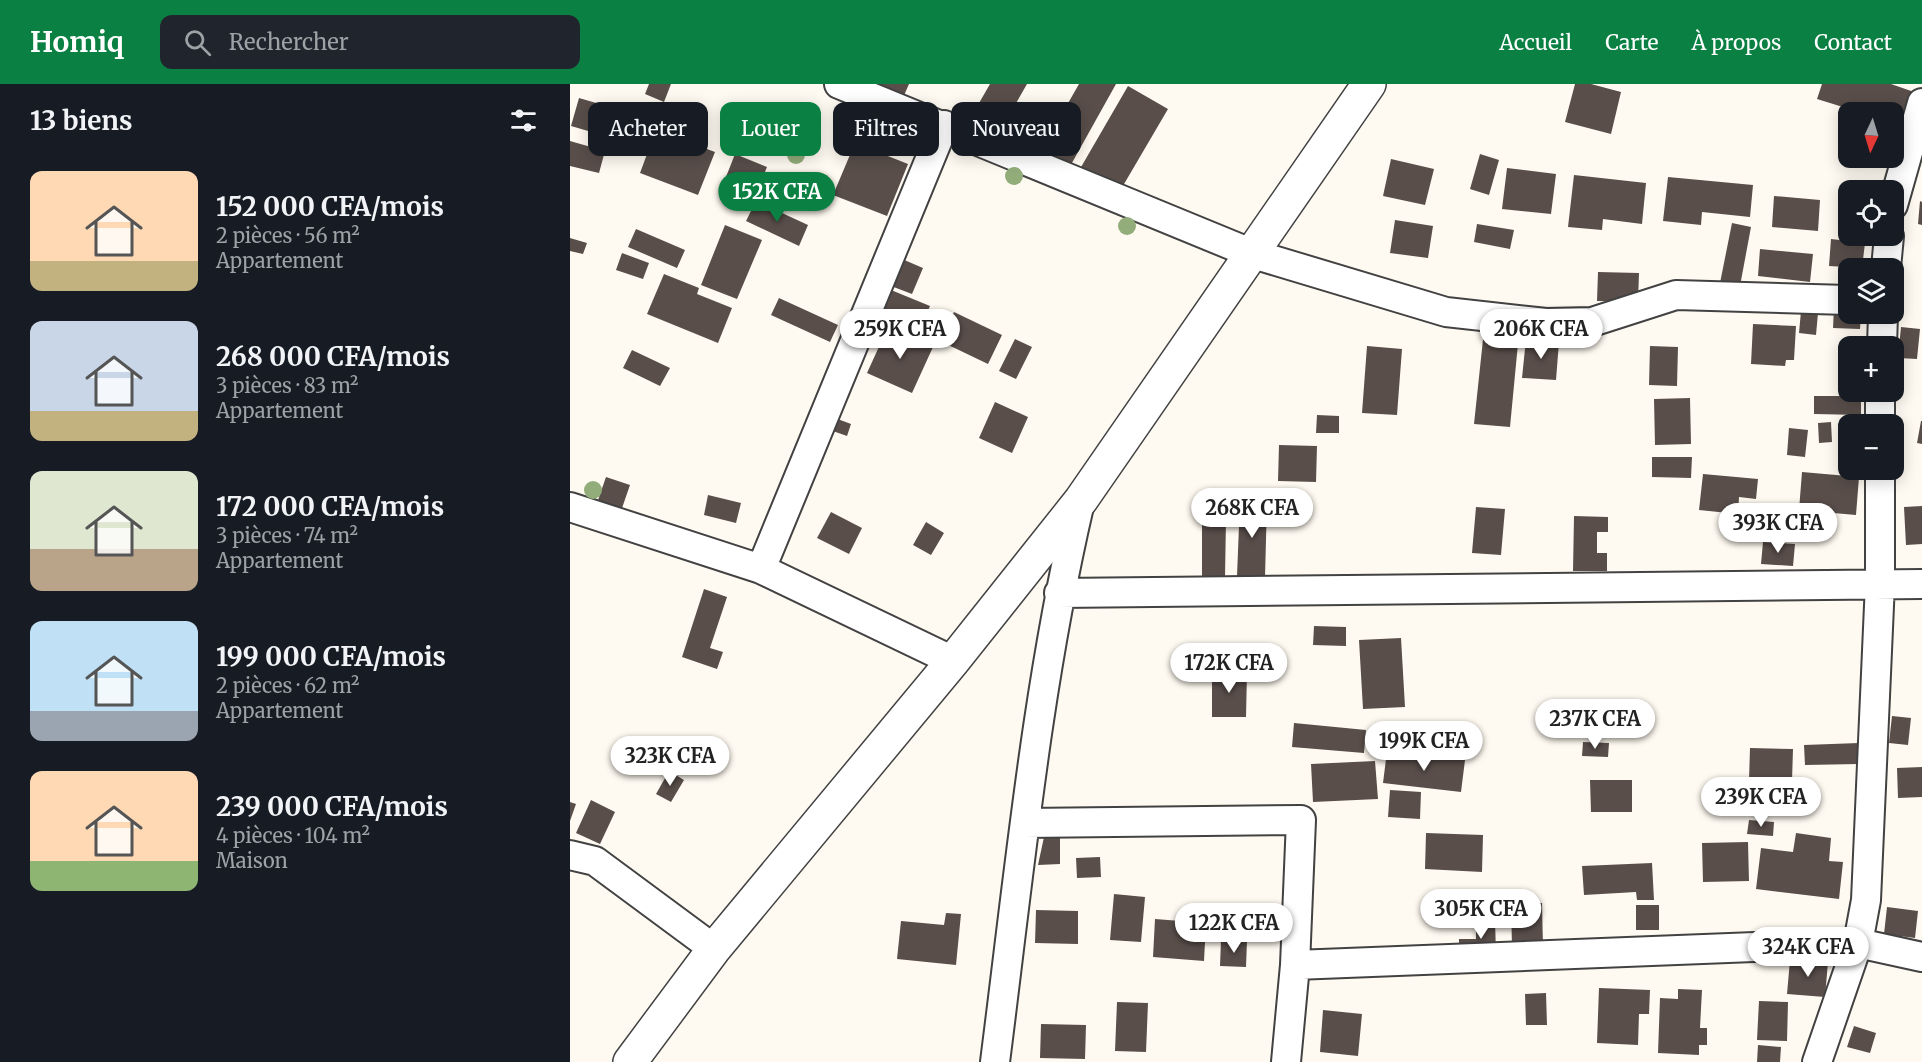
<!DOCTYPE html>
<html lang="fr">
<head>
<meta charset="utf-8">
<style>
	:root { --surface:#171b24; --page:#20242c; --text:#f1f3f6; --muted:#9ea1a6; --accent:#0b8043 }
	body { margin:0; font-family:Merriweather,serif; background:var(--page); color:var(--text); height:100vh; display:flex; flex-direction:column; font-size:22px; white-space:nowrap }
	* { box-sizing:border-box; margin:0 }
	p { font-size:20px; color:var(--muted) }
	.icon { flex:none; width:33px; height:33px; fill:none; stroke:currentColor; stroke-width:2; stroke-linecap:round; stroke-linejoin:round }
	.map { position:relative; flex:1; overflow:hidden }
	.sheet { display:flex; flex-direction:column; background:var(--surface); width:570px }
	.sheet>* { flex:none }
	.hud { position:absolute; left:18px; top:18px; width:570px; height:54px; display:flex; gap:12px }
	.needle { width:39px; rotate:184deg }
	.controls { position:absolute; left:1268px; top:18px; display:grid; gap:12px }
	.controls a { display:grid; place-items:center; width:66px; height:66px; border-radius:12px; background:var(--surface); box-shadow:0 3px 15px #0003; font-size:30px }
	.price { position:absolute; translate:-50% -51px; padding:0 14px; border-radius:21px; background:#fff; color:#222; font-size:20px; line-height:39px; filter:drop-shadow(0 2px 3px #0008) }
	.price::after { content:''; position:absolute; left:50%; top:36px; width:18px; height:14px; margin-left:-9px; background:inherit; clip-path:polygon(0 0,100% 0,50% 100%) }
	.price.active { background:var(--accent); color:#fff }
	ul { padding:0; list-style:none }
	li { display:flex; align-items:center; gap:18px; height:150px; padding:0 30px }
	li span { display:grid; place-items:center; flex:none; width:168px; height:120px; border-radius:12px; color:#555 }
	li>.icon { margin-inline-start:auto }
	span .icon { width:72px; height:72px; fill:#fffc; stroke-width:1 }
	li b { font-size:26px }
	h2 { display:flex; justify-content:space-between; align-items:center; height:72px; padding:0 30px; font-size:26px }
	.tag { padding:0 21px; border-radius:12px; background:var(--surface); box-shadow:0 3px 15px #0003; font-size:21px; line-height:54px }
	.tag.active { background:var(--accent); color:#fff }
	header { display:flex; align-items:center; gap:36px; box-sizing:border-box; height:84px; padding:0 30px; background:var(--accent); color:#fff }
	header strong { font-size:28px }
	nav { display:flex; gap:33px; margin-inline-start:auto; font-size:21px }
	.search { width:420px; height:54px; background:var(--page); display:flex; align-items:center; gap:15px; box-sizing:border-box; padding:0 21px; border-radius:12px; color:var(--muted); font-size:22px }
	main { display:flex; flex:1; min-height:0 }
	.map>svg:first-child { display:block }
	.building { fill:#594e4a }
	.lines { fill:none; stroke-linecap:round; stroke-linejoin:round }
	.minor-casing { stroke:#424242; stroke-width:32 }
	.tertiary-casing { stroke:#424242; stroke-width:36 }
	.minor { stroke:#fff; stroke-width:28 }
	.tertiary { stroke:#fff; stroke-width:33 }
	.tree { fill:#92ad7a }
</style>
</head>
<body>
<header>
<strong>Homiq</strong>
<div class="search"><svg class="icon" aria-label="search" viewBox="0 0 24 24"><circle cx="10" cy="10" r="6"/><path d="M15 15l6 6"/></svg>Rechercher</div>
<nav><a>Accueil</a><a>Carte</a><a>À propos</a><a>Contact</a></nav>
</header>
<main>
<section class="sheet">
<h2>13 biens<svg class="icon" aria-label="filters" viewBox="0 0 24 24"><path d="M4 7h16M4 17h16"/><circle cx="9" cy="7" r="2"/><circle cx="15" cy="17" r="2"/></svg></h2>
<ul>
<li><span style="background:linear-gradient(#ffd9b3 75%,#c2b280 0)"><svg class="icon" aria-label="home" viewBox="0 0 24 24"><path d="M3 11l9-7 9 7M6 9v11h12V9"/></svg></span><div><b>152 000 CFA/mois</b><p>2 pièces · 56 m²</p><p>Appartement</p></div></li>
<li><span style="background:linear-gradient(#c9d6e8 75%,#c2b280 0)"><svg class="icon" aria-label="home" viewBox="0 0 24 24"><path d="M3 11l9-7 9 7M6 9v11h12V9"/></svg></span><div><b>268 000 CFA/mois</b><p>3 pièces · 83 m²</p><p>Appartement</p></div></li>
<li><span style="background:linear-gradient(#dfe7d0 65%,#b9a48a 0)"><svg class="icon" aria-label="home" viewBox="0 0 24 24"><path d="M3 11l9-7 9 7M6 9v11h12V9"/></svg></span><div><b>172 000 CFA/mois</b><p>3 pièces · 74 m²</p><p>Appartement</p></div></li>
<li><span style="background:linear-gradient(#bfe0f5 75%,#9aa5b1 0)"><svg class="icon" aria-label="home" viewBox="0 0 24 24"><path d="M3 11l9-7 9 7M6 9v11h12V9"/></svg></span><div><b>199 000 CFA/mois</b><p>2 pièces · 62 m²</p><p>Appartement</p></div></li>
<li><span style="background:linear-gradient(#ffd9b3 75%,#8fb573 0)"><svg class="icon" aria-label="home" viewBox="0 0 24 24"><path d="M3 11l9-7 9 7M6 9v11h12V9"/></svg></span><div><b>239 000 CFA/mois</b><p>4 pièces · 104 m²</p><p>Maison</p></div></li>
</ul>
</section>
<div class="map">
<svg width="1352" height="978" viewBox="0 0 1352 978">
	<rect width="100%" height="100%" fill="#fffaf1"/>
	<path class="building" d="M79,0H101L94,18L75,10Z
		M303,0H339L332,16Z
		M420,0H457L425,56L397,40Z
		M509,0H546L498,86L469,70Z
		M1005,0H1021L1051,8L1041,50L995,38Z
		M1252,0H1321L1347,9L1335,43L1323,40V28H1289L1247,15Z
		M558,2L598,25L547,112L507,90Z
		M9,14L40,23L32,51L1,42Z
		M86,46L145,68L128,111L70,89Z
		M0,57L35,67L29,89L0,82Z
		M285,59L338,80L317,132L263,111Z
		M165,70L197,83L190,100L185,97L180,109L154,98Z
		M910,70L929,76L919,111L900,105Z
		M821,75L864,85L855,121L813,112Z
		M937,84L986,90L981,130L932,125Z
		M1004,91L1076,99L1072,140L1033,135L1032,146L998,143Z
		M1098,93L1183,101L1180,133L1132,128L1131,141L1093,137Z
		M1204,112L1250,116L1248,147L1202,143Z
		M186,117L238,141L229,162L176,137Z
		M1350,117L1352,118V141L1348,140Z
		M825,136L863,142L858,174L820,169Z
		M1162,139L1181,143L1170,202L1150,199Z
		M907,140L944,146L940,165L904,158Z
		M155,141L192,156L167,215L131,201Z
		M66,145L115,166L107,184L58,163Z
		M0,154L17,159L13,170L0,167Z
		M1261,155L1295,159L1292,184L1259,182Z
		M1190,165L1243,170L1240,198L1188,192Z
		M52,169L79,179L73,195L46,186Z
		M332,175L353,184L342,210L321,202Z
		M1028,188L1069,189L1068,218L1027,217Z
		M94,190L129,204L127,210L162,224L148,259L77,230Z
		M321,206L360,222L351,243L312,226Z
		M209,214L268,241L260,258L201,231Z
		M1264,224L1278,230H1291L1290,245L1263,244Z
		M1231,227L1248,229L1246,251L1229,249Z
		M384,228L432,251L418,280L370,257Z
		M1183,240L1226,242L1224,276H1216L1215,282L1181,280Z
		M318,243L363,263L342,309L297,289Z
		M1331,243L1350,245L1347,275L1328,274Z
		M914,246L949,249L940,343L904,340Z
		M445,255L462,263L446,295L429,287Z
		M956,255L989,258L986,296L952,294Z
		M797,262L832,265L827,331L792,329Z
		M1080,262L1108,263L1107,302L1079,301Z
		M62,266L100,284L90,302L53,284Z
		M1244,312H1291V331L1244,330Z
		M1120,314L1121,360L1085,361L1084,315Z
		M425,318L458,333L442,369L409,354Z
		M747,331L769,332V349H746Z
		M265,334L281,340L277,352L260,346Z
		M1351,337H1352V360L1347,359Z
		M1261,338L1262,358L1249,359L1248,339Z
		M1219,344L1238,346L1235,373L1217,371Z
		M709,361L747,362L746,398L708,397Z
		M1082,373H1122L1121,394L1082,393Z
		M1232,388L1289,393L1286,431L1229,426Z
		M1133,390L1188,395L1186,415L1169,413L1168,430L1129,426Z
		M36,393L60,401L51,427L27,419Z
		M138,411L171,419L166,439L134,431Z
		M670,417L697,418L695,493L667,492Z
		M1352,422V460L1336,461L1334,423Z
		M906,423L935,425L931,471L902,469Z
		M261,428L292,444L279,470L247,454Z
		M1004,432L1038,433V448H1027V469H1037V487H1003Z
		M632,435H656L655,493H632Z
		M356,438L374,449L361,471L343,461Z
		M1193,458L1225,460L1223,482L1191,480Z
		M134,505L157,513L140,564L153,568L147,585L112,573Z
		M744,542L776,543V562L743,561Z
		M831,554L835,623L793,625L789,556Z
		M642,587L677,588L676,633H642Z
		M1322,632L1341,634L1338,661L1319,659Z
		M724,639L796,646L794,669L722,663Z
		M1013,658L1039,659L1038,673L1012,672Z
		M1289,659V680L1235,681L1234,661Z
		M1180,664L1223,665L1221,730L1178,729Z
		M817,667L895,676L891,708L813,699Z
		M805,677L808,715L743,718L741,680Z
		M1352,683V713L1328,714L1327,684Z
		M99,687L114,696L101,718L86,710Z
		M1020,696H1062V728H1021Z
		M820,706L851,708L850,735L818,733Z
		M21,716L45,728L30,760L6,749Z
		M0,718L6,720L0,737Z
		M1179,736L1204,738L1203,752L1177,750Z
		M856,749L913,751L912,788L855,785Z
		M1226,749L1261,754L1259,777L1273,778L1269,815L1186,805L1191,764L1223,768Z
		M474,753L490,754V780L468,781Z
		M1178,758L1179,797L1133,798L1132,759Z
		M530,773L531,793L507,794L506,774Z
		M1082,779L1084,816H1067L1066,808L1014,811L1012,782Z
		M544,810L575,813L571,858L540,856Z
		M863,811L890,813L888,844L861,842Z
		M941,819H972L973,863H942Z
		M1066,821H1089V846H1066Z
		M1317,823L1348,827L1345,854L1314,850Z
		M466,826L508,827V860L465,859Z
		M376,829L391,830L386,881L327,875L331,837L374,841Z
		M585,835L636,839L634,877L583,873Z
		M925,835L926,870H889V855H906V836Z
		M651,856L677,857L676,883L650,882Z
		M1220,876L1258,878L1255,913L1217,910Z
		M1029,904L1080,906L1079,930H1069L1068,961L1027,959Z
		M1108,905L1132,906L1130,944H1137V961H1129V971L1088,969L1090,914L1108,915Z
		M976,909L977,941H956L955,910Z
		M1189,917L1218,918L1217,957L1187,956Z
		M547,918L578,919L576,968L545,967Z
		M753,926L792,930L788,972L750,968Z
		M471,940L516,941L515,975L470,974Z
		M1284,942L1306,949L1300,969L1277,963Z
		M1188,961L1211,963L1210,978H1187Z"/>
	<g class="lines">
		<g class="minor-casing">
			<path id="minor" d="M269,0L683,170L876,228L976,239L1022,238L1106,211L1278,216
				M1323,121L1352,19
				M1316,184L1319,152
				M1312,262L1313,230
				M1310,308V340
				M0,423L191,485L383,577
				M191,485L374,41
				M489,509L1352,500
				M455,739L731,736L725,881L716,978
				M0,771L25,777L144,865
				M725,881L1288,859L1352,873
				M425,978C449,791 467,601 510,418
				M1247,978L1288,859L1296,816L1310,499V386"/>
		</g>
		<g class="tertiary-casing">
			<path id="tertiary" d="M60,978L144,865L383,577L511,416L799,0"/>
		</g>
		<use href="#minor" class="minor"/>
		<use href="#tertiary" class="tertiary"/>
	</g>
	<g class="tree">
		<circle cx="226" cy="71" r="9"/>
		<circle cx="444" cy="92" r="9"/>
		<circle cx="557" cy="142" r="9"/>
		<circle cx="23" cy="406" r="9"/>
	</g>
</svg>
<div class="controls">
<a><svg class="needle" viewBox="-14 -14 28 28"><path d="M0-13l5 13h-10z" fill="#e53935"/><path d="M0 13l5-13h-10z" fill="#9ea1a6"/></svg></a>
<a><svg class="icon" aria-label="locate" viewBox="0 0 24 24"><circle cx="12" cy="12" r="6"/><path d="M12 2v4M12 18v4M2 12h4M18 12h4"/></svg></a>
<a><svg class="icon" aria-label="layers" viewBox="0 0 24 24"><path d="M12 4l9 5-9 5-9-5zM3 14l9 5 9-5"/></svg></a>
<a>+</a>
<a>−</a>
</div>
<b class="price active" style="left:207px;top:139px">152K CFA</b>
<b class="price" style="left:330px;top:276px">259K CFA</b>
<b class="price" style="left:971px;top:276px">206K CFA</b>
<b class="price" style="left:682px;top:455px">268K CFA</b>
<b class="price" style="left:1208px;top:470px">393K CFA</b>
<b class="price" style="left:659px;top:610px">172K CFA</b>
<b class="price" style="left:1025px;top:666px">237K CFA</b>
<b class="price" style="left:854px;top:688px">199K CFA</b>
<b class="price" style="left:100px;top:703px">323K CFA</b>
<b class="price" style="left:1191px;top:744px">239K CFA</b>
<b class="price" style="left:911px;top:856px">305K CFA</b>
<b class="price" style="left:664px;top:870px">122K CFA</b>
<b class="price" style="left:1238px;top:894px">324K CFA</b>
<div class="hud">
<a class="tag">Acheter</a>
<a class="tag active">Louer</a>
<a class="tag">Filtres</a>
<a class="tag">Nouveau</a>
</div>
</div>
</main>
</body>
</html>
